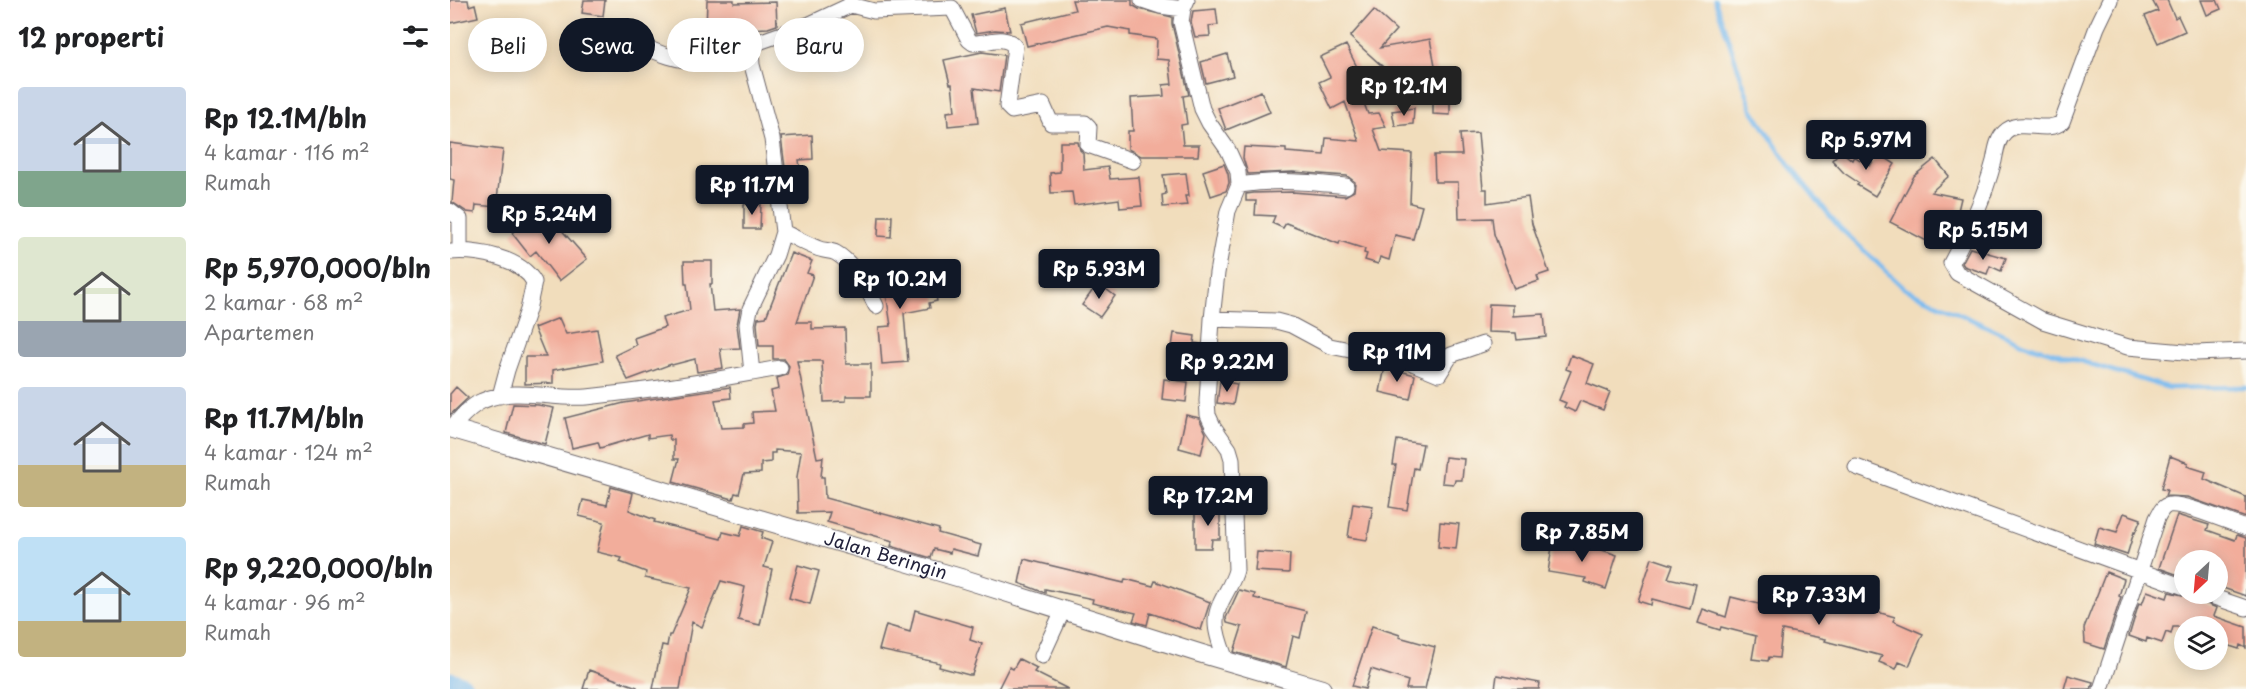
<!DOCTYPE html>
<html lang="id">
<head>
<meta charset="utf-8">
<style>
	:root { --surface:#fff; --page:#f2f2f2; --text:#202124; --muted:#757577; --accent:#111827 }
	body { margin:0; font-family:"Playpen Sans",sans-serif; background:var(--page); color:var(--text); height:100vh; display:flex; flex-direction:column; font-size:22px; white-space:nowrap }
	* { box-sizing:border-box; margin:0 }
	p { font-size:20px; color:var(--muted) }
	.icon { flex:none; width:33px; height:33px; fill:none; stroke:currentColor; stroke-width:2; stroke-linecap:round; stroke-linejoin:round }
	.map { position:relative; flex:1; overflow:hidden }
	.side { display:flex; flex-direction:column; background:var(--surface); width:450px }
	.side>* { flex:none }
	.banner { position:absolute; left:18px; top:18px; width:570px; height:54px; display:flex; gap:12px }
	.needle { width:39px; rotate:206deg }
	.controls { position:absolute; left:1724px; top:550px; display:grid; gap:12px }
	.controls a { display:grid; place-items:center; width:54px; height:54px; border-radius:50%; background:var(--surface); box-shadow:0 3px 15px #0003; font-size:30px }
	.price { position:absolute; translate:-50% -51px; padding:0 14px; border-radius:6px; background:var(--accent); color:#fff; font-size:20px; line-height:39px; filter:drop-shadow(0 2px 3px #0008) }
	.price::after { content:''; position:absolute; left:50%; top:36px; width:18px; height:14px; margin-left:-9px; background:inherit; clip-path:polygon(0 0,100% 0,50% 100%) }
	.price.selected { background:#222; color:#fff }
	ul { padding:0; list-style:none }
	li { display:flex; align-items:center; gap:18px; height:150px; padding:0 18px }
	li span { display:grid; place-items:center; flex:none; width:168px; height:120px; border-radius:6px; color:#555 }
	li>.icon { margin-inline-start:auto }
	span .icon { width:72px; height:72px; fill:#fffc; stroke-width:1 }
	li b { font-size:26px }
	h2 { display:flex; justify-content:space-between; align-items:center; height:72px; padding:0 18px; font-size:26px }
	.tag { padding:0 21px; border-radius:27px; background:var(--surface); box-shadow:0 3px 15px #0003; font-size:21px; line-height:54px }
	.tag.selected { background:var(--accent); color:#fff }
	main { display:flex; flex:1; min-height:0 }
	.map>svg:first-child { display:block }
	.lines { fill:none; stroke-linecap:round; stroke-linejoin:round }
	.stream { stroke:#7bbbef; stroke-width:4.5 }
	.river { stroke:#7bbbef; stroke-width:27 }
	.building { fill:#f2ad9b }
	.minor-casing { stroke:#6a6368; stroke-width:17 }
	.tertiary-casing { stroke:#6a6368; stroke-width:20 }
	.minor { stroke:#fff; stroke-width:15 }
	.tertiary { stroke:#fff; stroke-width:18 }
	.labels { text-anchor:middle; stroke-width:5; stroke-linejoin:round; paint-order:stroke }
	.street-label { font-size:18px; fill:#22223b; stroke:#fbf7ec }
</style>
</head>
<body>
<main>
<section class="side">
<h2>12 properti<svg class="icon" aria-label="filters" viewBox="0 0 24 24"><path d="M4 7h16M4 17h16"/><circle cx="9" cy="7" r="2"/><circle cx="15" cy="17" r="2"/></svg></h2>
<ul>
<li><span style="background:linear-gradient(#c9d6e8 70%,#7fa58c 0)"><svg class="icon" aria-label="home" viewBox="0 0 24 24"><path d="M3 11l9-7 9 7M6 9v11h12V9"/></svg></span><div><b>Rp 12.1M/bln</b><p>4 kamar · 116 m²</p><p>Rumah</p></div></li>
<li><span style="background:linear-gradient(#dfe7d0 70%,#9aa5b1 0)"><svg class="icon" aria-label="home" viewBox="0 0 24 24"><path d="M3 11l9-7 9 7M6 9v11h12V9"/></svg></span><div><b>Rp 5,970,000/bln</b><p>2 kamar · 68 m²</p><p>Apartemen</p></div></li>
<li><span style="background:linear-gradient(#c9d6e8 65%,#c2b280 0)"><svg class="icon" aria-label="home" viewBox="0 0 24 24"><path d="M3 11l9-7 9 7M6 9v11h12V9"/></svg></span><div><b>Rp 11.7M/bln</b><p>4 kamar · 124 m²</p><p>Rumah</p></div></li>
<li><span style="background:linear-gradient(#bfe0f5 70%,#c2b280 0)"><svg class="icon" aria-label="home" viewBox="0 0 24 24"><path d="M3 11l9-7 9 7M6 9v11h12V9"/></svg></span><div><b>Rp 9,220,000/bln</b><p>4 kamar · 96 m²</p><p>Rumah</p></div></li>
</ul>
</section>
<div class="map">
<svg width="1796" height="689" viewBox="0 0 1796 689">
	<rect width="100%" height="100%" fill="#fbf7ec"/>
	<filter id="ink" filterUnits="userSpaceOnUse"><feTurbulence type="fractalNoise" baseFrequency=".0167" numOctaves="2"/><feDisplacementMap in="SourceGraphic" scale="12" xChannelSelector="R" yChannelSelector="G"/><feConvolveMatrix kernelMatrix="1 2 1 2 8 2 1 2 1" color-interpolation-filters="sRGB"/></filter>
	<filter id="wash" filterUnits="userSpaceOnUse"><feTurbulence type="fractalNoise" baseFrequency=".008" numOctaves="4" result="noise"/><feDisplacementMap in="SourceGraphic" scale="24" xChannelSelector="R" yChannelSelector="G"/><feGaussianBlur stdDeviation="1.35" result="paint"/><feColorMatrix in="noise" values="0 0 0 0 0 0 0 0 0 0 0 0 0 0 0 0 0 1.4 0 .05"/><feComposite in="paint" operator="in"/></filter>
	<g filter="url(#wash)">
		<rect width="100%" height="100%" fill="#f1ddbc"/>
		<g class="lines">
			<path class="stream" d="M1265,0L1302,109L1338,164L1389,227L1455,289L1575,344L1719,388L1796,387"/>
			<path class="river" d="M0,685L10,689"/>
		</g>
		<g id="blocks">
			<path class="building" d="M0,0H18L19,6L25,4L28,17L0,23Z
				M134,0H155L153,16L132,13Z
				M257,0H284V3L326,2L327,25L318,28L278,30L265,37V31H256Z
				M622,0H682V5L689,9L722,17V24L739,95L733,96L737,124L731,125L733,145H749L748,156H691L678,149V131H683L681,98L714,96L713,85L722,84L719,60L706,59L707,39L680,35V31L658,27L577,46L571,23L625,10Z
				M1702,0H1717L1725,18L1728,16L1735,31L1708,43L1695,16L1708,11Z
				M1751,0H1767L1771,9L1757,15Z
				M555,8L560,31L545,30L526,33L521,15Z
				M766,9L768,25L759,26L760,36L745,37L741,22L743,11Z
				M924,10L946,30L930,48L980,39L988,81L960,80L937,84L933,67L900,37Z
				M896,45L919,91L911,95L918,114L929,113L936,127L923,129L931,151L962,153L960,203L972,206L963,239L945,235L939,260L930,257L928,264L915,260L917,254L914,253L915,249L890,241L889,244L836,223L833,228L822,223L825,216L805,215L806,201H796V194L804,193L842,192L895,196L904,191L905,182L897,176L843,172L798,174L793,158L794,147L836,149V152L874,155L876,138L909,141L895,102L882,109L869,82L880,77L870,57Z
				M532,52L554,55L549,92L524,88L528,123L498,126L497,112L505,111L502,84H500L494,60Z
				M777,54L783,76L756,83L751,62Z
				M811,91L820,112L776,130L768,108Z
				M983,91H1000V115L983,114Z
				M964,108L963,124L945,126L942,111Z
				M1028,133L1033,189H1037V203L1078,197L1082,224L1099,272L1087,276L1089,281L1064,289L1044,234L1042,218L1009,219L1008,182H985L984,155H1012L1010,134Z
				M362,135L363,159L349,160L354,196L339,198L331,137Z
				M610,142H628L630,150L633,153L634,170L658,167L660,179L689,177L692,206L670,208L669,199L624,205L622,192L601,193L600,173L610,172Z
				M0,143L53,150L46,207L26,205L25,213L17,212L2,202L4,180L0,179Z
				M1391,151L1402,160L1404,156L1420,166L1428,153L1445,164L1425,196L1407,185L1409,183L1394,173L1382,160Z
				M1485,159L1499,176L1481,192L1511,198L1507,215H1504L1488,247L1440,222L1464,176Z
				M774,164L778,174L779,183L776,191L761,196L753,171Z
				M736,173L739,196H735L737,205L713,207L712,195L716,194L713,175Z
				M294,204H311L310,229H294Z
				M79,216L101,218L137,259L109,281L86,251L80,256L62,233Z
				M429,216H442L441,237L428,236Z
				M1520,248L1556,258L1551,271L1540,266L1537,274L1514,266L1512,263Z
				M341,253L362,261L357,273L363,275L347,322H362V329L395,328L396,364H421V396H396V401L374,402L372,361H347L367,458L373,457L371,477H374L375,498L489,529L488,533L531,545L528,556L501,549L500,553L484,549L481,558L441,546L443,541L377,522L380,512L348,513L347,477L351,452L325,450V453H321V462L311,463V473L294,474L289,494L285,493L283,499L223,482L229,459H224V440H220L219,435L198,438V434L150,448L148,442L122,448L115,418L174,403L280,387L281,398L265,400L271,428L294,427V424L303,423L302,412L325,411L321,391L329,389L327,378L337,375L339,366L334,359H323V346H309L307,324L308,318L316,317Z
				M234,261H262V284H260L263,311L290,309L287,325L290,348L270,349L273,368L247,372L245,359L222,365L221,364L178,380L165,355L186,345L184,338L215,327L212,318L240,310L237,284H235Z
				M452,263L456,287L483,281L487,301L479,303L480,308L454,313L458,362L432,364L429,327L441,326L436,293L432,294L428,267Z
				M648,283L665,296L650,317L632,305Z
				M1039,304L1063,305V316L1094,314L1096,337L1067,340L1066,333L1038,332Z
				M109,318L116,334L147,329L153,361L103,370V383L75,384V357H96L84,328Z
				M724,333L745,336L744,343L751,344L750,358L721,354Z
				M1121,355L1144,364L1137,383L1160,392L1153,410L1130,401L1125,412L1114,407L1116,403L1109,400L1121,371L1116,369Z
				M935,367L965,375L960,399L930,392Z
				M714,379L738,382L736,402L712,399Z
				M770,381L787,384L783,405L767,403Z
				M6,387L18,398L0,415V394Z
				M63,404L88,405L104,408L95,444L56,433Z
				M736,415L749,418L756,433L751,454L729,448Z
				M947,440L973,444L968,469L964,468L957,510L939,507L946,465H943Z
				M1720,456L1738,463L1737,466L1756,472L1754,479L1796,497V518L1737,497L1715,496L1717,490L1711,489Z
				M995,457L1014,459L1012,480H1005L1004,484L992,483Z
				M161,487L183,493L179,510L205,520L204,522L271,539L273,532L290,536L293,526L313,532L311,538L322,542L314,567L322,569L310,625L288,620L295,587L271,581L252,627L242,622L230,689H203L212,645L217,646L219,635H221L241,588L195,578L196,572L170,562L172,558L147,552L154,522L129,516L133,500L157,505Z
				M767,500L774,501V515H770V539H762L761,548H745V513H767Z
				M903,503L923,506L917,540L898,537Z
				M1674,513L1691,519L1685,533L1684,532L1677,555L1644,544L1649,527L1667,532Z
				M1727,515L1759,525L1757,530L1785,540L1787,535L1796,538V596L1767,586V561H1734V577L1709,568Z
				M990,522L1009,524L1006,549L988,547Z
				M1103,541L1149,549L1167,555L1156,589L1135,582L1136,578L1098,572Z
				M807,552L840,554L839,573L805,571Z
				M1202,558L1223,565L1218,578L1246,584L1240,609L1202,599L1201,605L1188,601Z
				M574,559L674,583L675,579L703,586L705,581L760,602L751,630L700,613L697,625L683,621L686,613L642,603L643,599L595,589V593L569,583Z
				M348,565L369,571L360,604L339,598Z
				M1656,572L1674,579L1669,596L1671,597L1654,649L1635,643L1634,628Z
				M1351,588L1407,602L1406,606L1445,617L1443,621L1473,634L1459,666L1449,662L1446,669L1429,662L1432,656L1375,641L1376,639L1332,630L1329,658L1319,657L1318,661L1302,659L1306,636L1271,627L1270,630L1248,623L1253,609L1276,617L1281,597L1321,607L1322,598L1349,602Z
				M789,590L805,594L804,598L856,611L850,638L843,636L836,667L784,652L792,627L777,623L776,618Z
				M1697,591L1717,598L1719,592L1737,596L1767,608L1764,616L1796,627V648L1790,645L1789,649L1767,642V627H1723L1721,634L1716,632L1712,643L1697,638L1696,642L1679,636L1689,603L1692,604Z
				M465,610L523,627L520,640L532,644L522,675H519L489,667L490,663L429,650L436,625L460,632Z
				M922,626L950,635L949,637L985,647L975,689H956L958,681L921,669L915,689L902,686Z
				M569,659L587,668L584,672L618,689H548L559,667L563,669Z
				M139,670L187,687L186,689H133Z
				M1047,675L1090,683L1089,689H1045Z
				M1618,675L1643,682L1641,689H1614Z"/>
		</g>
	</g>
	<g filter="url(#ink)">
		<use href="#blocks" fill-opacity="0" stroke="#6a6368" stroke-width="1.5"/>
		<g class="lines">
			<g class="minor-casing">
				<path id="minor" d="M692,0L710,6L733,9
					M737,0L733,9L731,22L752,109L759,123L778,150L788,172L789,185L778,211L767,273L762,319L757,401L758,415L763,426L779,449L782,459L786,570C782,588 765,604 766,623C766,635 772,649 776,660
					M1660,0L1647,27L1612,122C1596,135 1570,117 1555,132C1547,139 1546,151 1544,161C1533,202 1520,227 1501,263L1507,273L1593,321L1678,347L1746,353L1796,351
					M401,5L424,11L502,8L519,40L523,43C537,44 555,33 565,47L557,106L562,111L593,105L601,123H635L639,127L638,145L683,161
					M164,33C193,45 224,65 256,60C271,43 283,31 306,43
					M789,185C826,179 859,182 896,186
					M0,211L10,219V251
					M333,232C344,237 356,244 367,248C373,251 380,250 386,253C403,263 418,288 426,306
					M0,252C27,250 70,257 84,282L78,310L57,370L50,396
					M762,319L826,321L841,325L880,346L960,362L989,374L1001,355L1033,344
					M302,373L330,368
					M1,428C10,419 20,406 32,401C65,386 103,400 137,397C192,391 248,383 302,373L297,324L300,309L326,255L333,232L322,139L302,65L301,50L306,43L360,24L401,5V0
					M1406,467L1734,587
					M1755,594L1796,608
					M592,656L613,610
					M1651,689L1707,518C1710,513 1712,506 1719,505C1733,502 1780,523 1796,528"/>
			</g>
			<g class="tertiary-casing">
				<g id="tertiary">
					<path id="s1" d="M0,428L514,579L749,653L872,689"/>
				</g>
			</g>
			<use href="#minor" class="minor"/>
			<use href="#tertiary" class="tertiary"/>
		</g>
	</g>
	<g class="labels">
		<g class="street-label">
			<text dy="6" stroke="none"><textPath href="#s1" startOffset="454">Jalan Beringin</textPath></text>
		</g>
	</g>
</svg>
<div class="controls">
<a><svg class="needle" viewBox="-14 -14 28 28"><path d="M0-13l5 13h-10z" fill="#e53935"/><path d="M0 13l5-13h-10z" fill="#757577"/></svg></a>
<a><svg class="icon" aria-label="layers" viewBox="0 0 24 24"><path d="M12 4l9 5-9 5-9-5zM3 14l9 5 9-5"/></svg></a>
</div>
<b class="price selected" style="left:954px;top:117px">Rp 12.1M</b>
<b class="price" style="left:1416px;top:171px">Rp 5.97M</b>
<b class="price" style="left:302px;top:216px">Rp 11.7M</b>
<b class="price" style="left:99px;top:245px">Rp 5.24M</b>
<b class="price" style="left:1533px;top:261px">Rp 5.15M</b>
<b class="price" style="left:649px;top:300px">Rp 5.93M</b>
<b class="price" style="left:450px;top:310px">Rp 10.2M</b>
<b class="price" style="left:947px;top:383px">Rp 11M</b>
<b class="price" style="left:777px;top:393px">Rp 9.22M</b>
<b class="price" style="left:758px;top:527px">Rp 17.2M</b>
<b class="price" style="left:1132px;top:563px">Rp 7.85M</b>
<b class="price" style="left:1369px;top:626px">Rp 7.33M</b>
<div class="banner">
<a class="tag">Beli</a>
<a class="tag selected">Sewa</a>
<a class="tag">Filter</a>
<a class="tag">Baru</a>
</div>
</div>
</main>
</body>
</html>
